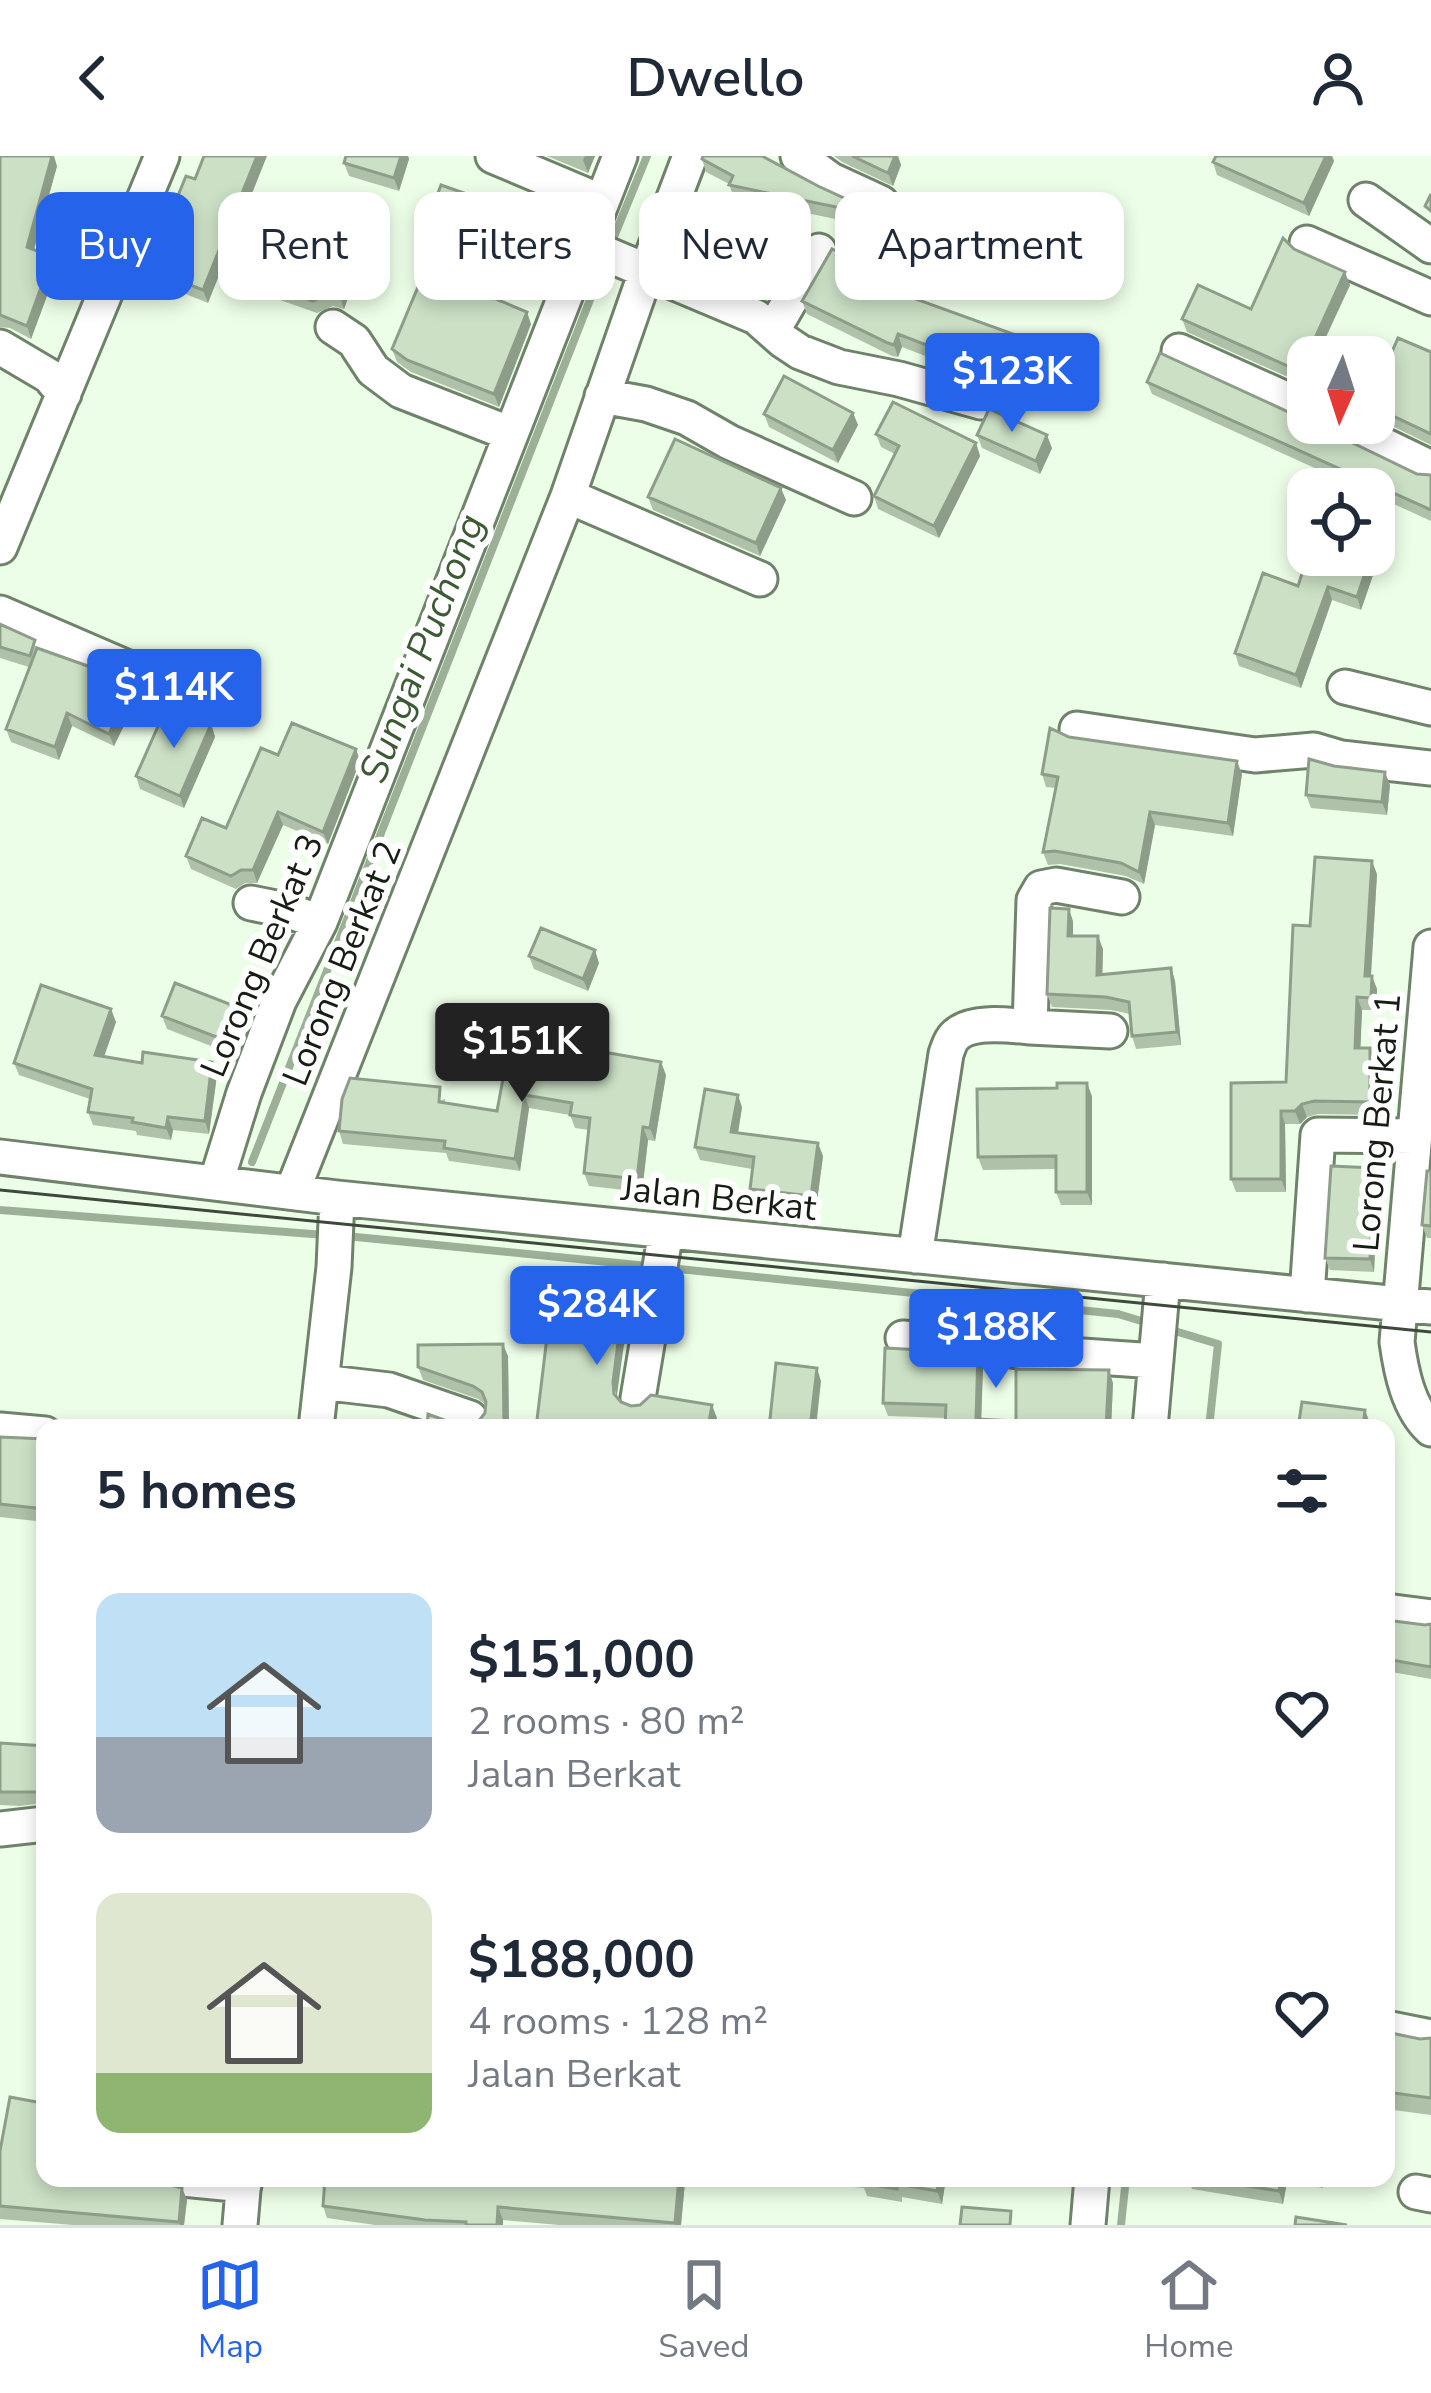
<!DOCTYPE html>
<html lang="en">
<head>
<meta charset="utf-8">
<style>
	:root { --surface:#fff; --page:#f6f6f7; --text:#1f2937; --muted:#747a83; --line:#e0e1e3; --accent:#2563eb }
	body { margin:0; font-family:"Nunito Sans",sans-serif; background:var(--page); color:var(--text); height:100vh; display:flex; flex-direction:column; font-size:45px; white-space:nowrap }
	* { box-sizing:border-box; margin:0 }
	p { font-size:39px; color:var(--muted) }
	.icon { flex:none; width:66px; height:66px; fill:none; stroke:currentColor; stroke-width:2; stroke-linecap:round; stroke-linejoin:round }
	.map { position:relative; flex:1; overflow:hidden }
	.sheet { position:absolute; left:36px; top:1263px; width:1359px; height:768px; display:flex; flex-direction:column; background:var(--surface); border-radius:24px; box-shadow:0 6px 18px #0003 }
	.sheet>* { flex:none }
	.banner { position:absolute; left:36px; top:36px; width:1359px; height:108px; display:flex; gap:24px }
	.needle { width:78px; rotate:183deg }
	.tools { position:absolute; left:1287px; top:180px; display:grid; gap:24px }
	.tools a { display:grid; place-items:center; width:108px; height:108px; border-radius:24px; background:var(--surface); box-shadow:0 6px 18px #0003; font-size:60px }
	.price { position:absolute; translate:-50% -102px; padding:0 27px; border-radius:12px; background:var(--accent); color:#fff; font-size:39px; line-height:78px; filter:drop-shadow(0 3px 6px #0008) }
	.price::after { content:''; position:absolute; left:50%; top:72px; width:36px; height:27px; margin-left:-18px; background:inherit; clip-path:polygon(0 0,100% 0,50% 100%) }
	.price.on { background:#222; color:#fff }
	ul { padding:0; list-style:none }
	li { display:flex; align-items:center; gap:36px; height:300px; padding:0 60px }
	li span { display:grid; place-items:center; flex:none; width:336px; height:240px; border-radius:24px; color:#555 }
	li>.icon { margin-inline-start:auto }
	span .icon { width:144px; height:144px; fill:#fffc; stroke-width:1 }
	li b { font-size:51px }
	h2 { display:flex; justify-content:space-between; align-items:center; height:144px; padding:0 60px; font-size:51px }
	.chip { padding:0 42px; border-radius:24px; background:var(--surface); box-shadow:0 6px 18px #0003; font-size:42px; line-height:108px }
	.chip.on { background:var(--accent); color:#fff }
	header { display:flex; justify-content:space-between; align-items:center; height:156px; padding:0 60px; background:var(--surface); font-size:54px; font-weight:600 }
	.tab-bar { display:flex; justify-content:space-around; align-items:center; height:168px; border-top:3px solid var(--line); background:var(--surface); font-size:33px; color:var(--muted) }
	.tab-bar a { display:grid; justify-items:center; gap:6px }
	.tab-bar .on { color:var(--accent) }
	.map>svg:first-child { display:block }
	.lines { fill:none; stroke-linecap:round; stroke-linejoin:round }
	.stream { stroke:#9cb097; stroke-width:8 }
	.minor-casing { stroke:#6f836a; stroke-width:39 }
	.minor { stroke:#fff; stroke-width:33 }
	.tram { stroke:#3f483c; stroke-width:3 }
	.wall { fill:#afc1a9 }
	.shaded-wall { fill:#8e9d8a }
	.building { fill:#cbe0c5; stroke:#8e9d8a; stroke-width:3 }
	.labels { text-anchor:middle; stroke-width:12; stroke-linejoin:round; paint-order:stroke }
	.street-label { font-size:36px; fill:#161d13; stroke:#fff }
	.water-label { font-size:39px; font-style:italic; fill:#3c5b34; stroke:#fff }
</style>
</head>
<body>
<header><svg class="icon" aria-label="back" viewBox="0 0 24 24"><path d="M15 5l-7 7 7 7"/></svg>Dwello<svg class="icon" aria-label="person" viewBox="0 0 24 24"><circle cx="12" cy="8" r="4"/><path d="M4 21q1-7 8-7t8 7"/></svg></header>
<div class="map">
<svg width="1431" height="2069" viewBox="0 0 1431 2069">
	<rect width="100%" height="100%" fill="#edfee8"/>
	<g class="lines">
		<path class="stream" d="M611,88L647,0
			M252,1006L604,108
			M0,1054L325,1079
			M346,1080L648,1110
			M669,1112L1118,1158L1148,1167
			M1168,1173L1218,1188L1209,1272
			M1121,2069L1126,2022"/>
		<g class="minor-casing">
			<path id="minor" d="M493,0L602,46
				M798,0L831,24L881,47
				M1366,44L1431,90
				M1307,87L1431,142
				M585,89L756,161L782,184L800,196L839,211L899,223L981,246
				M333,171L354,185L373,214L401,235L511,278
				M773,174L819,95
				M0,191L49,220L64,238
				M1179,195L1308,253
				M602,240L646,248L687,262L729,286L854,342
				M1338,267L1431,312
				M568,340L760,423
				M0,391L162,0
				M0,457L190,539
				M1345,531L1431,552
				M1077,573L1255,599L1314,594L1341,602L1431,612
				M251,747L286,754L320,766
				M1431,791L1397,1186C1401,1215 1408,1252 1431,1273
				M1030,871L1110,875
				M0,1001L337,1042L1431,1151
				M216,1027L244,937L279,845L320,766L620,0
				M292,1036L568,340L646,116L690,0
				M915,1100L946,898C948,892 951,883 956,879C972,864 1010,869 1030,871L1034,744L1041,732L1056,729L1122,741
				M1307,1139L1318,979L1414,980
				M903,1182L971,1187L1024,1196L1156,1205
				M321,1226L389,1234L470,1262
				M638,1242L666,1075
				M316,1272L334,1111L337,1042
				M1150,1272L1163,1124
				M0,1274L45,1278
				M1386,1455L1431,1461
				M0,1673L45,1668
				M1386,1872L1431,1881
				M173,2022L244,2029
				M1416,2036L1431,2039
				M240,2069L244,2022
				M1088,2069L1092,2022"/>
		</g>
		<use href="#minor" class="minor"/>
		<path class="tram" d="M0,1034L1431,1176"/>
	</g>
	<path class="wall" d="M0,0L57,10L34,94L52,101L57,113L31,183L10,172L0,171Z
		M346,0H408L409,3L399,35L349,20L344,7Z
		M547,0H595L588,17Z
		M834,0H898L901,9L893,30L842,6Z
		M1216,0H1332L1334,5L1309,60L1217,19L1213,6Z
		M702,3L818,30L868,53L936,63L941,76L908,140L1032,185L1036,198L1022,237L902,191L898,201L892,200L807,158L802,145L856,104L874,71L734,42L729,28L706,16Z
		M195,23L208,147L166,130L162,118L167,106L161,104L157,91Z
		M495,48L499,60L475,134L531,168L499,251L411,216L397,206L392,193L434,93L428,91L423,78Z
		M790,83L794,95L767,143L700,111L695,98Z
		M358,88L363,101L344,153L333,150L317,157L280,144L275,131Z
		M1294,93L1350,129L1324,186L1308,201V230L1187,176L1182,163L1251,153Z
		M1431,196V289L1374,261V209L1384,214Z
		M1147,226L1324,273L1417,318L1431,319V365L1374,339V333H1361L1152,238Z
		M853,257L858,269L838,307L769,271L764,258Z
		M876,278L976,287L980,300L939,382L878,353L874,340L895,298L881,291Z
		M977,279L1052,292L1040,318L982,292Z
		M648,341L786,344L760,400L653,354Z
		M1382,393L1361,454L1332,444L1301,532L1239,510L1235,497L1298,430Z
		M0,468L38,492L132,530L137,543L114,590L72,570L59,604L11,586L6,573L29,511L0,502Z
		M211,568L215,581L184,652L140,633L136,620Z
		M1069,581L1242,618L1233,680L1155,669L1144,728L1126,720L1060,708L1048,709L1043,696L1056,632L1046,631L1042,618Z
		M278,599L360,605L328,688L283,669L257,727H245L236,733L191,713L186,700L226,672Z
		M1390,629L1387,659L1311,652L1306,639Z
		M1377,718L1371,820L1377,833L1376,854H1362L1360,892H1370L1374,905V959L1318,958L1307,961L1300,968H1285L1286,1036H1236L1231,1023L1286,926L1310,770Z
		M1073,765V780L1103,793L1102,819L1171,812L1175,825L1181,889L1136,893L1132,880L1130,858L1111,854L1052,851L1047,838Z
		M529,800L599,807L588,835L534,813Z
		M232,849L236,862L224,895L167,873L162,860Z
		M116,866L104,901L142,907L212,906L217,919L209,978L173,974L171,984L137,979L136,975L93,969L88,956L90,943L19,919L14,907Z
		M511,880L666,919L655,985L648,984L642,1036L589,1030L584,1017L589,974L575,972L570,959L529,952L520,1015L449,1005L446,997L343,988L339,975L445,943V947L497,955Z
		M1092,940V1049H1061L1056,1036V1013L983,1014L978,1001Z
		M742,951L738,977L823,1000L816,1053L754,1045L750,1033L752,1013L700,1004L695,991Z
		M1431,1015V1082H1427L1422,1069Z
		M1378,1025L1374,1116L1330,1114L1325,1102Z
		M508,1200L509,1272L470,1269L478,1266L485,1257L486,1249L478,1243L423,1224L418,1211Z
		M983,1210L981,1263L1016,1265L1113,1227L1111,1272H945L946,1262L888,1260L883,1247Z
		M0,1281L45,1283V1366L0,1361Z
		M1386,1464L1425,1469L1431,1468V1523L1386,1515Z
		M0,1587L45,1590V1647L19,1650L0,1649Z
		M1386,1876L1420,1883L1431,1882V1959L1386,1953Z
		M42,1947L45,1956V2022L155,2025L182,2032L187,2044L184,2069H73L0,2063V1995Z
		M726,2022H784L783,2029Z
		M831,2022H946L942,2048L902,2041V2046L867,2040L864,2032L834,2029Z
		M1188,2022H1325L1323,2032L1287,2026L1283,2048L1192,2033Z
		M685,2026L681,2069H559L503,2064V2069H375L327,2062L323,2050Z"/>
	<path class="shaded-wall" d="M52,0H54L57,10L31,104L27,91Z
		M257,0H267L208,147L203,134Z
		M401,0H408L409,3L399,35L394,22Z
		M585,0H595L588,17L583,4Z
		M895,0H898L901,9L893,30L888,17Z
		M1326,0H1332L1334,5L1309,60L1304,47Z
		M495,48L499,60L471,144L467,131Z
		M936,63L941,76L904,149L899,137Z
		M790,83L794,95L767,143L762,130Z
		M358,88L363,101L344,153L340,141Z
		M52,101L57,113L31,183L27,170Z
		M1345,116L1350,129L1319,195L1315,182Z
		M527,156L531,168L499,251L494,238Z
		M898,178L902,191L898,201L894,189Z
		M1032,185L1036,198L1022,237L1017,224Z
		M853,257L858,269L838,307L833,294Z
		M1047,279L1052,292L1040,318L1036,305Z
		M976,287L980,300L939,382L934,370Z
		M781,332L786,344L760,400L756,387Z
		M1377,380L1382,393L1361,454L1357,441L1371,399H1374V389Z
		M1328,431L1332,444L1301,532L1296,519Z
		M132,530L137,543L114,590L109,578Z
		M67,557L72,570L59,604L55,591Z
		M211,568L215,581L184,652L180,640Z
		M356,593L360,605L328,688L323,676Z
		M1237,605L1242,618L1233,680L1228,667Z
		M1385,616L1390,629L1387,659L1382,646Z
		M278,656L283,669L257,727L253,714Z
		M1150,656L1155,669L1144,728L1139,716Z
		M1372,705L1377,718L1370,833L1365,820Z
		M1069,753L1073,765V793L1068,780Z
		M1098,780L1103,793L1102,832L1097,819Z
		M595,794L599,807L588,835L583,823Z
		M1171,812L1175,825L1181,889L1177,876Z
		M1372,820L1377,833L1376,854L1371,842Z
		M1357,841L1362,854L1360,905L1355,892Z
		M232,849L236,862L224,895L219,882Z
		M111,853L116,866L100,912L95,899Z
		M1370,892L1374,905V959L1370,946Z
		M212,906L217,919L209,978L205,965Z
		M661,906L666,919L655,985L650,972Z
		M1087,927L1092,940V1049L1087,1036Z
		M525,939L529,952L520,1015L515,1003Z
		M738,939L742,951L736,989L731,976Z
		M1302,948L1307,961L1300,968L1295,955Z
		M1281,955L1285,968L1286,1036L1281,1023Z
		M168,961L173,974L171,984L166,972Z
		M643,971L648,984L642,1036L637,1023Z
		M818,987L823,1000L816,1053L811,1040Z
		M1374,1012L1378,1025L1374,1116L1370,1103Z
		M625,1132L630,1145L617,1239L619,1250L613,1226Z
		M503,1188L508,1200L509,1272H504Z
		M978,1197L983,1210L981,1272L976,1263Z
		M817,1212L821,1225L816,1272H810Z
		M1109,1214L1113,1227L1111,1272H1106Z
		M712,1249L717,1262L715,1272H708Z
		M1365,1254L1370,1267L1369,1272H1363Z
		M679,2022H683L685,2026L681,2069H676Z
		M939,2022H946L942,2048L937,2035Z
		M1281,2022H1285L1287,2026L1283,2048L1279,2035Z
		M182,2032L187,2044L184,2069H180L179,2066Z
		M498,2051L503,2064V2069H497Z"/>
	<path class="building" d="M0,0H52L27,91L52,101L27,170L0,159Z
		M204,0H257L203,134L162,118L170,97L157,91L186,20L195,23Z
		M346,0H401L394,22L344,7Z
		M703,0H762L818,30L868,53L877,55L887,52L896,42L936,63L899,137L1032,185L1017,224L898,178L894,189L888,187L802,145L832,93L856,104L880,60L729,29L733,20L702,3Z
		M852,0H895L888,17Z
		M1216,0H1326L1304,47L1213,6Z
		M441,29L495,48L467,131L527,156L494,238L407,204L392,193L438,83L423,78Z
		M1431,38V55L1425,50Z
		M720,48L790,83L762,130L695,98Z
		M298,67L358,88L340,141L328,137L313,145L275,131Z
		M1283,82L1294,93L1345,116L1315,182L1356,201H1308V219L1182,163L1198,129L1251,153Z
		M1398,182L1431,196V278L1374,251V209L1384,214Z
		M1160,197L1295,259L1308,260V267H1317L1324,273L1417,318L1431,319V354L1147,226Z
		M784,220L853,257L833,294L764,258Z
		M893,246L976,287L934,370L874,340L899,290L876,278Z
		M989,253L1047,279L1036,305L977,279Z
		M675,283L781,332L756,387L648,341Z
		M1308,399H1371L1357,441L1328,431L1296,519L1235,497L1263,417L1298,430Z
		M0,468L35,484L30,500L0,491Z
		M37,492L99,514L132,530L109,578L67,557L55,591L6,573Z
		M167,550L211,568L180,640L136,620Z
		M292,567L356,593L323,676L278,656L253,714H241L231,720L186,700L202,662L226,672L261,592L278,599Z
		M1050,572L1069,581L1237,605L1228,667L1150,656L1139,716L1121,707L1055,695L1043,696L1058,621L1042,618Z
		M1309,603L1334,610L1385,616L1382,646L1306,639Z
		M1315,701L1372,705L1365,820H1372L1371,842L1357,841L1355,892H1370V946L1314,945L1302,948L1295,955H1281V1023H1231V927L1286,926L1293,769L1310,770Z
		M1050,752L1069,753L1068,780H1098L1097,819L1171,812L1177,876L1132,880L1129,846L1106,841L1047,838Z
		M541,772L595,794L583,823L529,800Z
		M175,827L232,849L219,882L162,860Z
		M41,829L111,853L95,899L142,907L143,896L212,906L205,965L168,961L166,972L132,966L133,962L88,956L92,933L14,907Z
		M511,880L661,906L650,972L643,971L637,1023L584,1017L590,962L570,959L572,947L525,939L515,1003L444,992L445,985L339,975L342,943L350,922L440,931L439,946L497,955Z
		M1057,927H1087V1036H1056V1000L978,1001L977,933L1057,932Z
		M705,933L738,939L731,976L818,987L811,1040L750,1033L754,1001L695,991Z
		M1331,1010L1374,1012L1370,1103L1325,1102Z
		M1427,1015H1431V1070L1422,1069Z
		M554,1123L625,1132L613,1226L614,1238L621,1246L631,1250L640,1249L651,1239L712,1249L708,1272H536Z
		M503,1188L504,1272H427L428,1258L458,1269H470L478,1266L485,1257L486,1246L482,1236L473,1230L418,1211V1189Z
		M885,1192L978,1197L976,1263L1016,1265V1213L1109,1214L1106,1272H945L946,1249L883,1247Z
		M776,1207L817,1212L810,1272H769Z
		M1302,1246L1365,1254L1363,1272H1298Z
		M0,1281L45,1283V1353L0,1348Z
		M1386,1464L1425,1469L1431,1468V1511L1386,1503Z
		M0,1587L45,1590V1636H0Z
		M1386,1876L1420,1883L1431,1882V1942L1386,1936Z
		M10,1941L42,1947L40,1959L45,1960V2022H153L155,2025L182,2032L179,2066L0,2050V1995Z
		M325,2022H679L675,2067L498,2051L497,2069H466V2066L425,2064L323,2050Z
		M863,2022H939L937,2035L898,2028L897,2033L862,2027Z
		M1199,2022H1281L1279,2035Z
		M962,2051L1011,2055L1010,2069H960Z
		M1296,2061L1347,2069H1295Z"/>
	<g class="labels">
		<g class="street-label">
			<text transform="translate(261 799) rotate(-67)" y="13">Lorong Berkat 3</text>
			<text transform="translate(341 807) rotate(-68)" y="13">Lorong Berkat 2</text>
			<text transform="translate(1376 966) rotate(-85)" y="13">Lorong Berkat 1</text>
			<text transform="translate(719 1041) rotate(6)" y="13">Jalan Berkat</text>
		</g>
		<g class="water-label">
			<text transform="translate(421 492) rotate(-69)" y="14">Sungai Puchong</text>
		</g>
	</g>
</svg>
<div class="tools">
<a><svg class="needle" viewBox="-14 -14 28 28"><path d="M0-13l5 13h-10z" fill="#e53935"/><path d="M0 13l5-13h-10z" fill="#747a83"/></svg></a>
<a><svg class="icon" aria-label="locate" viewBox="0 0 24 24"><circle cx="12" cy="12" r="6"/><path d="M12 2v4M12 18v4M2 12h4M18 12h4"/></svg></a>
</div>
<b class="price" style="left:1012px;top:279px">$123K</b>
<b class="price" style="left:174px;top:595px">$114K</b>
<b class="price on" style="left:522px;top:949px">$151K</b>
<b class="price" style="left:597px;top:1212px">$284K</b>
<b class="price" style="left:996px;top:1235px">$188K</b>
<div class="banner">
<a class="chip on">Buy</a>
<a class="chip">Rent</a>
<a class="chip">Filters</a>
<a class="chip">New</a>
<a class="chip">Apartment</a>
</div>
<section class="sheet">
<h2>5 homes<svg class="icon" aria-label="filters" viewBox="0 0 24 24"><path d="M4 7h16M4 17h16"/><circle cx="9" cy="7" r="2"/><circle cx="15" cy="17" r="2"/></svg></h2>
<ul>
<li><span style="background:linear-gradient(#bfe0f5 60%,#9aa5b1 0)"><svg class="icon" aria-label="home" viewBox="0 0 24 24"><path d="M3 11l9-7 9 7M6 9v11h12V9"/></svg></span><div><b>$151,000</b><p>2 rooms · 80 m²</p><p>Jalan Berkat</p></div><svg class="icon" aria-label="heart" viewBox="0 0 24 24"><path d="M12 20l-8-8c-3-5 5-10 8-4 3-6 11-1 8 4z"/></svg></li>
<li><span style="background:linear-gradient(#dfe7d0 75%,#8fb573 0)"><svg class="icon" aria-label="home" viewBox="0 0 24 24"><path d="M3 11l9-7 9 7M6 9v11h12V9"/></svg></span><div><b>$188,000</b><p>4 rooms · 128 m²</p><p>Jalan Berkat</p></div><svg class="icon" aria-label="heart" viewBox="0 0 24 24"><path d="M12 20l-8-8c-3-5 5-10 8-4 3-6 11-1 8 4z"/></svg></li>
</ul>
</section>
</div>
<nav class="tab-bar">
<a class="on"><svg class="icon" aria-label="map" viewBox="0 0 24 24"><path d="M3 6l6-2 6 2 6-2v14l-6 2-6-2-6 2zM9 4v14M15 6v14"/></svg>Map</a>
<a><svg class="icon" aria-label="saved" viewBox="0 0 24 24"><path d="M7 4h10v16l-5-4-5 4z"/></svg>Saved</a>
<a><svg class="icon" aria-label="home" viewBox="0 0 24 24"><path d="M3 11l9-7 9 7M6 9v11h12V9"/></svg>Home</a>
</nav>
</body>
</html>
